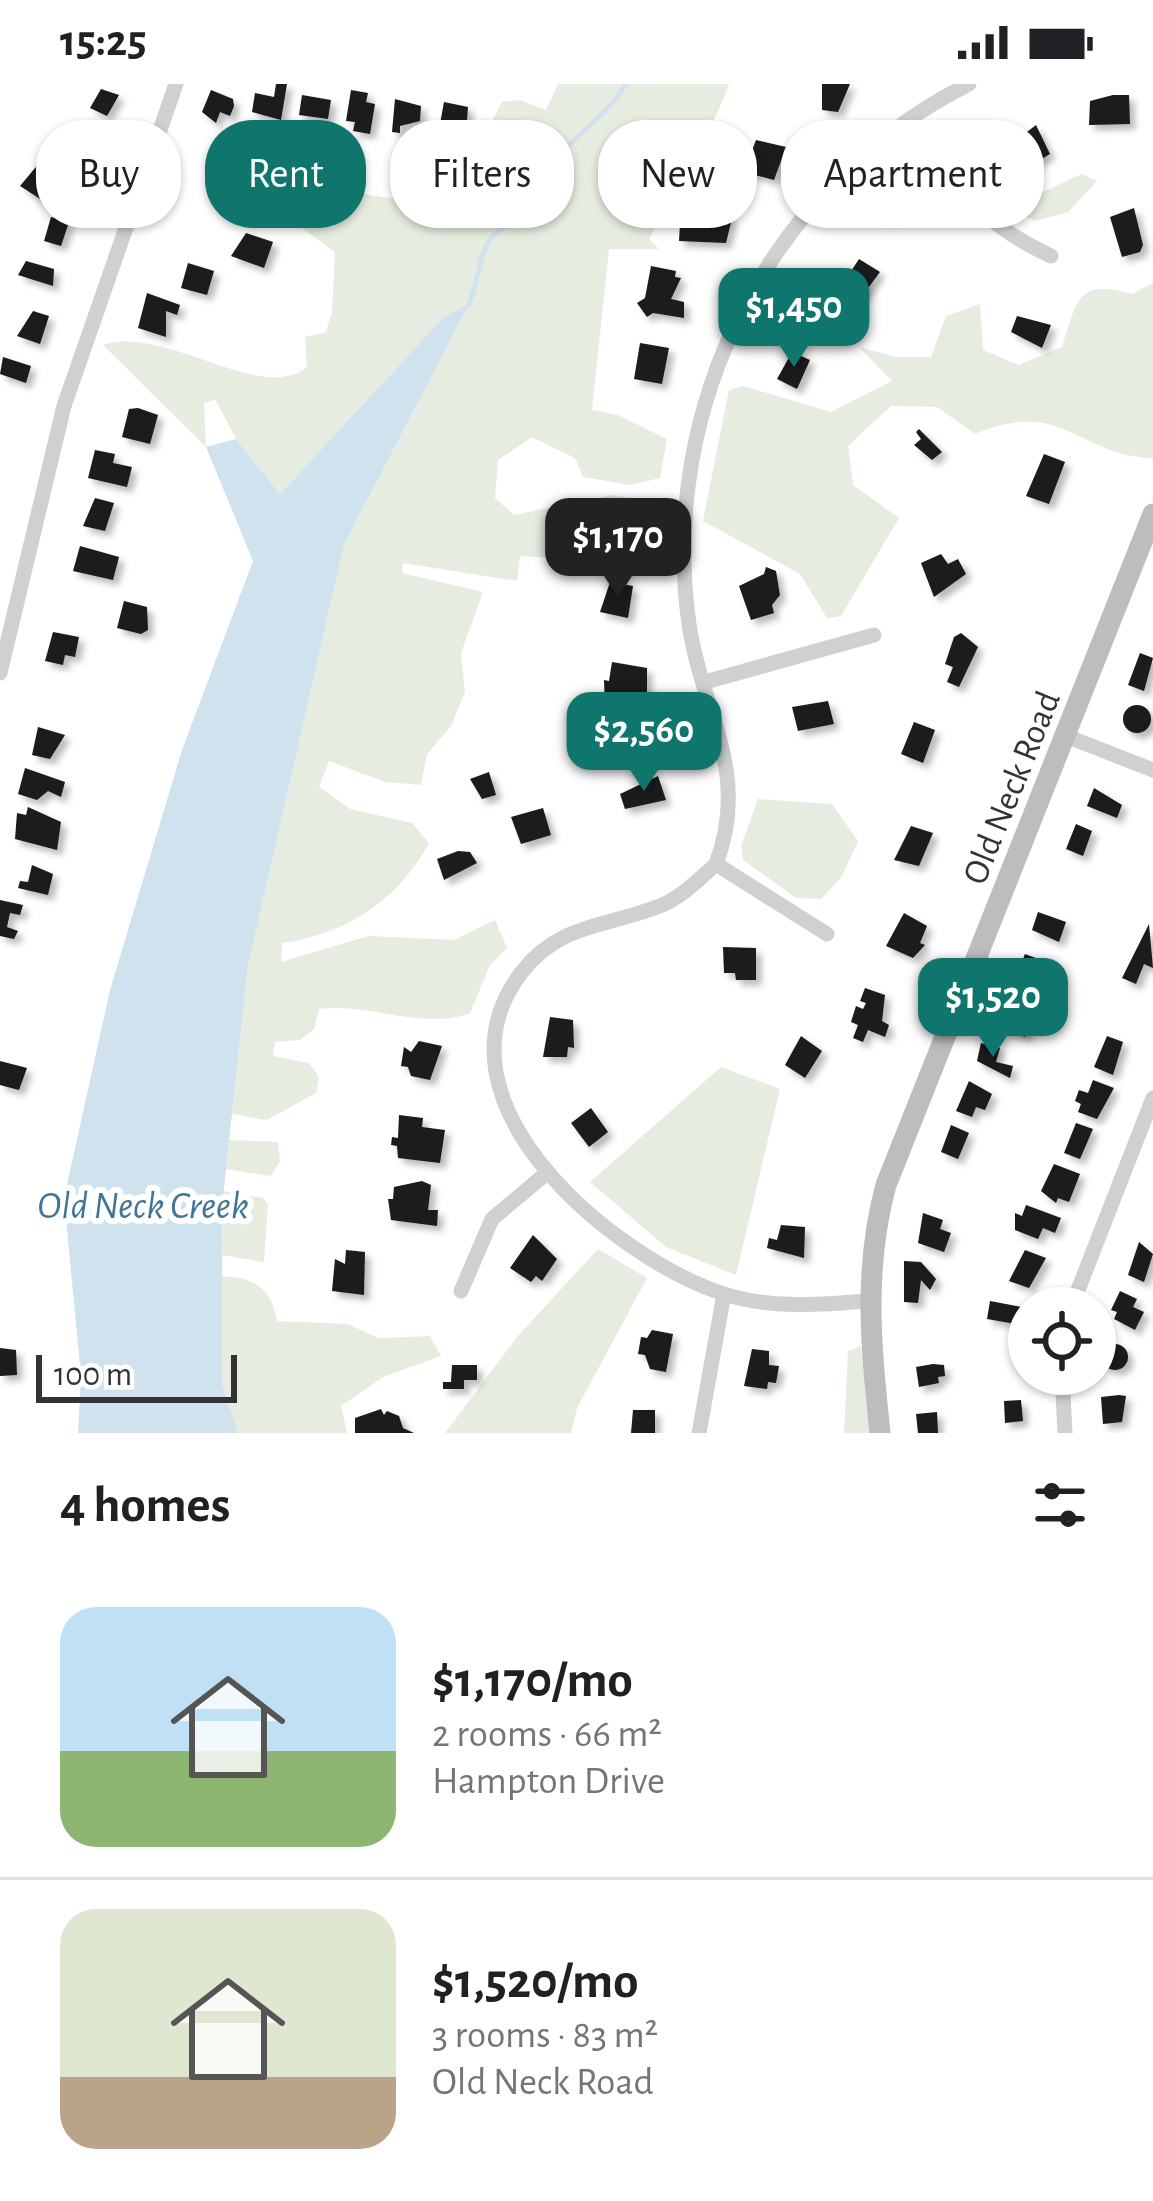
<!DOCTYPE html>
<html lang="en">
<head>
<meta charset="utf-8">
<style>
	:root { --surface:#fff; --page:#f2f2f2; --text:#202124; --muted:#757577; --line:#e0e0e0; --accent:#0f766e }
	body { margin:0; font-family:"Alegreya Sans",sans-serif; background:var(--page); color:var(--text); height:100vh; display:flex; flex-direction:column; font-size:45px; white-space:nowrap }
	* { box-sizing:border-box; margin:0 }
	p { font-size:39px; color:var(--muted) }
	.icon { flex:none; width:66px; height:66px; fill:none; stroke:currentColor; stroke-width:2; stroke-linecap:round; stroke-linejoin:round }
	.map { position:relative; height:1349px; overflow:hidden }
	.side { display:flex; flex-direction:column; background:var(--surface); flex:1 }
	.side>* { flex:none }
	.guide { position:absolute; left:36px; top:36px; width:1083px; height:108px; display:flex; gap:24px }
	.controls { position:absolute; left:1008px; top:1203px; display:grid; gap:24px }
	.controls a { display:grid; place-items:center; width:108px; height:108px; border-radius:50%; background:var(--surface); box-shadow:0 3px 9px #0004; font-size:60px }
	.scale { position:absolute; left:36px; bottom:30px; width:201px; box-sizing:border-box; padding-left:12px; border:6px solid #333; border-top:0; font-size:33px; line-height:42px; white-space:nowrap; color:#333; -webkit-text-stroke:9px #fff; paint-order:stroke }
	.price { position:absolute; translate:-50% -102px; padding:0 27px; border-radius:24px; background:var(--accent); color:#fff; font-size:39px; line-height:78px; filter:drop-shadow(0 3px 6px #0008) }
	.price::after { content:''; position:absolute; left:50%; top:72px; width:36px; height:27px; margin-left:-18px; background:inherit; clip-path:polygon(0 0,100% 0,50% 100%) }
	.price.on { background:#222; color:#fff }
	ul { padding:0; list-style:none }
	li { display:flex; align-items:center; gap:36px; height:300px; padding:0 60px }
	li+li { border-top:3px solid var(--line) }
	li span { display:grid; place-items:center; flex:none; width:336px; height:240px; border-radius:36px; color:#555 }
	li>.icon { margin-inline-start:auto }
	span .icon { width:144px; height:144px; fill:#fffc; stroke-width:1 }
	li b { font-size:51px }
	h2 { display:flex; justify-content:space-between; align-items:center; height:144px; padding:0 60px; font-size:51px }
	.chip { padding:0 42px; border-radius:48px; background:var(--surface); box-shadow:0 3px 9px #0004; font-size:42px; line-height:108px }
	.chip.on { background:var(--accent); color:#fff }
	.status { display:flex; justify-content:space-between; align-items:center; height:84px; padding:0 60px; background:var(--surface); direction:ltr }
	.status svg { height:33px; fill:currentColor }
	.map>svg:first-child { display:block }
	.green { fill:#e6ecdf }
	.water { fill:#cfe2ee }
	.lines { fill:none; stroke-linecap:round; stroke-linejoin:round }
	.stream { stroke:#cfe2ee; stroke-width:4.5 }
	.building { fill:#1a1a1a; filter:url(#shadow) }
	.street { stroke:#d0d0d0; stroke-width:15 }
	.secondary { stroke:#bdbdbd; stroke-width:21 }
	.labels { text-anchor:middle; stroke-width:12; stroke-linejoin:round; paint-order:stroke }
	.street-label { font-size:36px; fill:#333; stroke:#fff }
	.water-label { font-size:39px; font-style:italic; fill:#3f7597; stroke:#fff }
</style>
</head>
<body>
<div class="status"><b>15:25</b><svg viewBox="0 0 49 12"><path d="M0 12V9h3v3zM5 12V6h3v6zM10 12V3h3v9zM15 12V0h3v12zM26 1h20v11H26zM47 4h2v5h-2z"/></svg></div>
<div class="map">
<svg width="1153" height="1349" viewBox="0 0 1153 1349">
	<defs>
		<filter id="shadow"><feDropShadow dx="5.5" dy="5.5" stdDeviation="3" flood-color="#0004"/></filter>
	</defs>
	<rect width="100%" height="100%" fill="#fff"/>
	<path class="green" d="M558,0H729C709,56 676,103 649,155L659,165H609L592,326L618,331L667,355L660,394L630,401L583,393L575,374L532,353L498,376L495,414L514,431L612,411L656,418L661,445L644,486L615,478L520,472L517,497L403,479L402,489L483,508L461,569L465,608L451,642L427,670L421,701L385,698L329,677L319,703L350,725L412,739L429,759C398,816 347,850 282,859L281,878L368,852L454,856L495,836L507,864L490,881L470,929C425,947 367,918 319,925L314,945L300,956L275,958L273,972L309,979L319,993L316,1009L267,1036L232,1030L248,882L344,461L468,222L442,235L280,410L236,355L215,315L204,320L206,363L103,261C166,240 260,321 307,283L305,253L326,248L332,228L335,168L296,140L279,111L294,87C337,104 426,137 462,92C478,71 489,41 502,18L520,16L546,26Z
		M982,72L992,97L1032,113L1082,90L1097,97L1068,128L1035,137L985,111L972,87Z
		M1153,199V374C1077,372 1063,312 975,350L937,323L891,322L848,362L853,401L899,434L841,532L827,534L800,490L703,437L729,306L743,302L831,328L892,297L859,263L896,273H931L946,232L980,220L983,266L1019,281L1062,263C1077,215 1078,194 1132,210Z
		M758,715L832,720L858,757L841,794L821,815L796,814L743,776L741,762Z
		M721,983L780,1005L736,1191L666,1163L590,1098Z
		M229,1056L278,1058L280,1077L271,1092L226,1085Z
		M223,1107L263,1114L268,1120L264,1178L222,1171Z
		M598,1165L647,1194L577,1324L571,1349H445L517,1253Z
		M222,1192C255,1194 271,1203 277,1237L348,1240L378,1254L430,1252L441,1272L383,1293L341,1322L347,1349H237L222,1301Z
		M861,1262L871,1349H844L848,1267Z"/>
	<path class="water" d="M469,220L344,461L248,882L222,1122V1301L238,1349H78L81,1292L64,1114L110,906L182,666L253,477L206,363L236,355L280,410L442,235Z"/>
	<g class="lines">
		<path class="stream" d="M468,222C479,200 477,172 492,153C500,143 513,139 523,131C540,115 544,95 557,76C577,47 605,35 626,0"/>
	</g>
	<path class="building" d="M276,0H287L281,36L252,28L255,9L274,13Z
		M822,0H850L838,28L822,26Z
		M101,5L119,11L107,32L90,24Z
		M211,6L233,15L234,22L230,32L220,28L216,39L202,28Z
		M351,6L368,9L366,18L375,20L370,50L353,47L355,38L346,37Z
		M302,11L331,16L328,35L299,31Z
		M1113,11H1129L1130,40L1089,41L1090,17Z
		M395,15L421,22L420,37L400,42V49L392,48Z
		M444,18L468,23L466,49L440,40Z
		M1036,41L1050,70L1021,87L1003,63L996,67L990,56L1019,43L1023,51Z
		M84 63a12 12 0 1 1 24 0a12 12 0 1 1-24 0Z
		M756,56L786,63L774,96L744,88Z
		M40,78L62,87L45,118L20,102Z
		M898,92L912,114L886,136L872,118Z
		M713,117L728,119L726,133L732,134L726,159L679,157L680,139L694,141L702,118L712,121Z
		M1134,124L1143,161L1140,168L1122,173L1110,133Z
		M51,133L69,138L61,162L44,157Z
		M246,149L273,158L264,184L231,172Z
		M859,175L880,188L854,223L842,215L850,202L844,198Z
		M26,177L54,185L53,202L18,191Z
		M188,179L214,187L207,211L181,204Z
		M651,182L676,187L675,193L681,194L671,215L684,218V234L653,229L647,233L637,219L645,214Z
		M147,209L180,221L177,231L166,227V253L138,244Z
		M33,227L49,232L40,260L17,252Z
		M1017,232L1051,241L1042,264L1011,248Z
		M640,259L669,264L662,300L634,295Z
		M792,268L810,276L797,305L777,295Z
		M3,273L31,282L26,299L0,290Z
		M138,324L158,331L150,360L122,353L129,325Z
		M919,345L942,368L932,376L914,361L921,355L916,348Z
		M95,366L115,370L113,379L132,383L127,403L88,394Z
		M1044,370L1065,378L1049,420L1026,412Z
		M95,414L114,419L105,447L83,442Z
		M80,462L119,473L113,496L73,487Z
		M941,470L948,480L958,475L966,490L934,513L921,479Z
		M766,483L776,487L780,511L772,521L774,529L751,536L739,502L764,490Z
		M610,498L633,502L628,534L600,528Z
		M124,517L147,523L148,546L141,550L117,544Z
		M53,548L79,553L75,573L65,571L63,581L45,577Z
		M961,549L978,563L959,603L947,598L953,583L945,580L954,553Z
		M1140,569L1153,574L1144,607L1128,601Z
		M612,578L647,584V624L605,622L604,596L609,597Z
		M828,617L834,640L798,647L792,623Z
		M1123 635a14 14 0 1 1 28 0a14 14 0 1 1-28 0Z
		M914,638L935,646L923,679L901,670Z
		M38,643L65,651L50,675L32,671Z
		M25,684L65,698L61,713L48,707L37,716L18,710Z
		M489,688L496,711L482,715L470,695Z
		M658,692L666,716L625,725L620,710Z
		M1094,704L1122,721L1117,734L1087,722Z
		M28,723L61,738L57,766L15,755L17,729L26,731Z
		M543,724L551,751L521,760L511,733Z
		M1076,740L1092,747L1083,772L1066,765Z
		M911,742L933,749L919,782L894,776Z
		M458,767L470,768L477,779L444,796L437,775Z
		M32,781L53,790L48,811L18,804L20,797L28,798Z
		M0,816L23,821L20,831L10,829L7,843L18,847L14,855L0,852Z
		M1038,828L1066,838L1059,858L1032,846Z
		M904,829L927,842L920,859L925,861L913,874L886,862Z
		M1149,840L1153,884L1144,880L1136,900L1122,894Z
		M723,863L756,864V896H736L735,889H724Z
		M1025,870L1041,876L1036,889L1048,894L1044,906L1015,895Z
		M865,904L885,911L882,937L889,941L885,953L868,946L863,958L853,954L858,941L851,938L856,922L863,925L866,919L860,917Z
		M1002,914L1027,924L1022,935L1031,938L1025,953L1005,945L1009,935L996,929Z
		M550,933L573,936L574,964L568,963L567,973H543Z
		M801,952L822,967L805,994L785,981Z
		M1107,952L1123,958L1113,991L1094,983Z
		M419,957L442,962L430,996L411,992L408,983L401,982L404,963L411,968Z
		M981,959L1000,964L996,978L1013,982L1010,994L977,977Z
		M0,977L27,984L19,1006L0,1001Z
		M1093,996L1114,1004L1097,1035L1078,1028L1081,1020L1075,1017L1079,1006L1088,1009Z
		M969,997L992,1010L985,1026L976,1023L972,1033L956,1027Z
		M591,1024L608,1048L589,1063L571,1039Z
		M399,1031L423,1034L422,1043L445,1046L440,1079L398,1074L397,1062L391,1061L392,1053L398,1054Z
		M1076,1039L1093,1045L1080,1075L1064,1069Z
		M951,1041L969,1049L958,1075L941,1068Z
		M1054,1080L1080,1090L1069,1118L1058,1114L1056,1119L1041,1107Z
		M422,1097L431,1101L428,1126H438L437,1142L391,1136L388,1115H393L394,1103Z
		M1026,1121L1061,1134L1055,1149L1043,1144L1038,1155L1015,1146V1129L1022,1132Z
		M923,1129L943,1136L940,1145L951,1149L944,1168L918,1159Z
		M781,1141L805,1143L804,1174L767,1164L769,1154L777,1156Z
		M533,1151L557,1175L542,1197L536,1192L531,1198L510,1184Z
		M1139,1158L1153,1170L1144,1198L1128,1191Z
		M346,1166L365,1168L364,1211L332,1207L335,1175L345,1180Z
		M1025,1166L1046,1174L1029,1204L1009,1197Z
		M904,1177L921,1178L936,1195L930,1206L921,1196L918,1219L904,1218Z
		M1120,1207L1137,1215L1133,1223L1144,1228L1135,1246L1114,1235L1117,1228L1111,1226Z
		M990,1217L1027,1224L1028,1263L1013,1260L1016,1240L987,1235Z
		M652,1246L673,1250L666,1288L650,1285L645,1271L638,1270L641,1253L647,1254Z
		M1102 1273a13 13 0 1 1 26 0a13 13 0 1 1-26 0Z
		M0,1264L16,1266L17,1291L0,1292Z
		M752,1265L769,1267V1281L779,1282L776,1299L768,1298L767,1305L744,1302Z
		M933,1280L944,1281L945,1292L938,1293L939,1299L919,1303L916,1283Z
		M452,1281H477V1296H464V1305H443V1298H451Z
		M1119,1311L1126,1312L1122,1338L1103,1340L1101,1313Z
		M1021,1316L1023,1337L1005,1339L1004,1317Z
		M381,1325L384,1331L387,1327L399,1332L403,1344L414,1349H355V1334Z
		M633,1326H655V1349H631Z
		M937,1328L938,1349H918L916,1330Z"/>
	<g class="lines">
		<path class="street" d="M910,37C954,102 978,138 1051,172
			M0,589L64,322L176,0
			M705,598L874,551
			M1066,652L1153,686
			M716,780L827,850
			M461,1207L492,1135L548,1088
			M867,1217C820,1221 767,1225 721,1209C612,1172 424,1017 521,889C558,840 605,843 657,823C680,815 698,796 716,780C751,688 702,628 689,540C658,321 771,99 969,0
			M1071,1224L1153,1014
			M1062,1290L1065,1349
			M699,1349L724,1210"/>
		<path class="secondary" d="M880,1349C871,1262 863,1186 886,1101L1153,430"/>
	</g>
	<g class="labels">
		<g class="street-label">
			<text transform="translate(1010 703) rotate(-68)" y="13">Old Neck Road</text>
		</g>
		<g class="water-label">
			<text x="143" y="1134">Old Neck Creek</text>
		</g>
	</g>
</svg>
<div class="controls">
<a><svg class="icon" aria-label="locate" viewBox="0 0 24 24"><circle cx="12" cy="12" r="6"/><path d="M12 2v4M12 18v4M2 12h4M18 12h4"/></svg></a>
</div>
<div class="scale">100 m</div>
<b class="price" style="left:794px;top:286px">$1,450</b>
<b class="price on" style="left:618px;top:516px">$1,170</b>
<b class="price" style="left:644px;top:710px">$2,560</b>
<b class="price" style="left:993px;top:976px">$1,520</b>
<div class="guide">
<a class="chip">Buy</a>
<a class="chip on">Rent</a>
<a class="chip">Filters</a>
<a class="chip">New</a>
<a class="chip">Apartment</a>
</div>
</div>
<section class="side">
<h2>4 homes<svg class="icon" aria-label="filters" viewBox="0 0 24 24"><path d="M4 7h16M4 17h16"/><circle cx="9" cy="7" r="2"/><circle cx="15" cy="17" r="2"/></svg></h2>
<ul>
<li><span style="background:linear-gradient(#bfe0f5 60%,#8fb573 0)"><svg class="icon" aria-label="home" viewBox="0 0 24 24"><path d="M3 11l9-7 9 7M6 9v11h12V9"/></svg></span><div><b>$1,170/mo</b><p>2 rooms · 66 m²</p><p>Hampton Drive</p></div></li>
<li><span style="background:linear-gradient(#dfe7d0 70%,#b9a48a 0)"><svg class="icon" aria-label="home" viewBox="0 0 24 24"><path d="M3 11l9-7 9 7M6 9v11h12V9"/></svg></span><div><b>$1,520/mo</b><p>3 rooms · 83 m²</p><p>Old Neck Road</p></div></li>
</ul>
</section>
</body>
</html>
